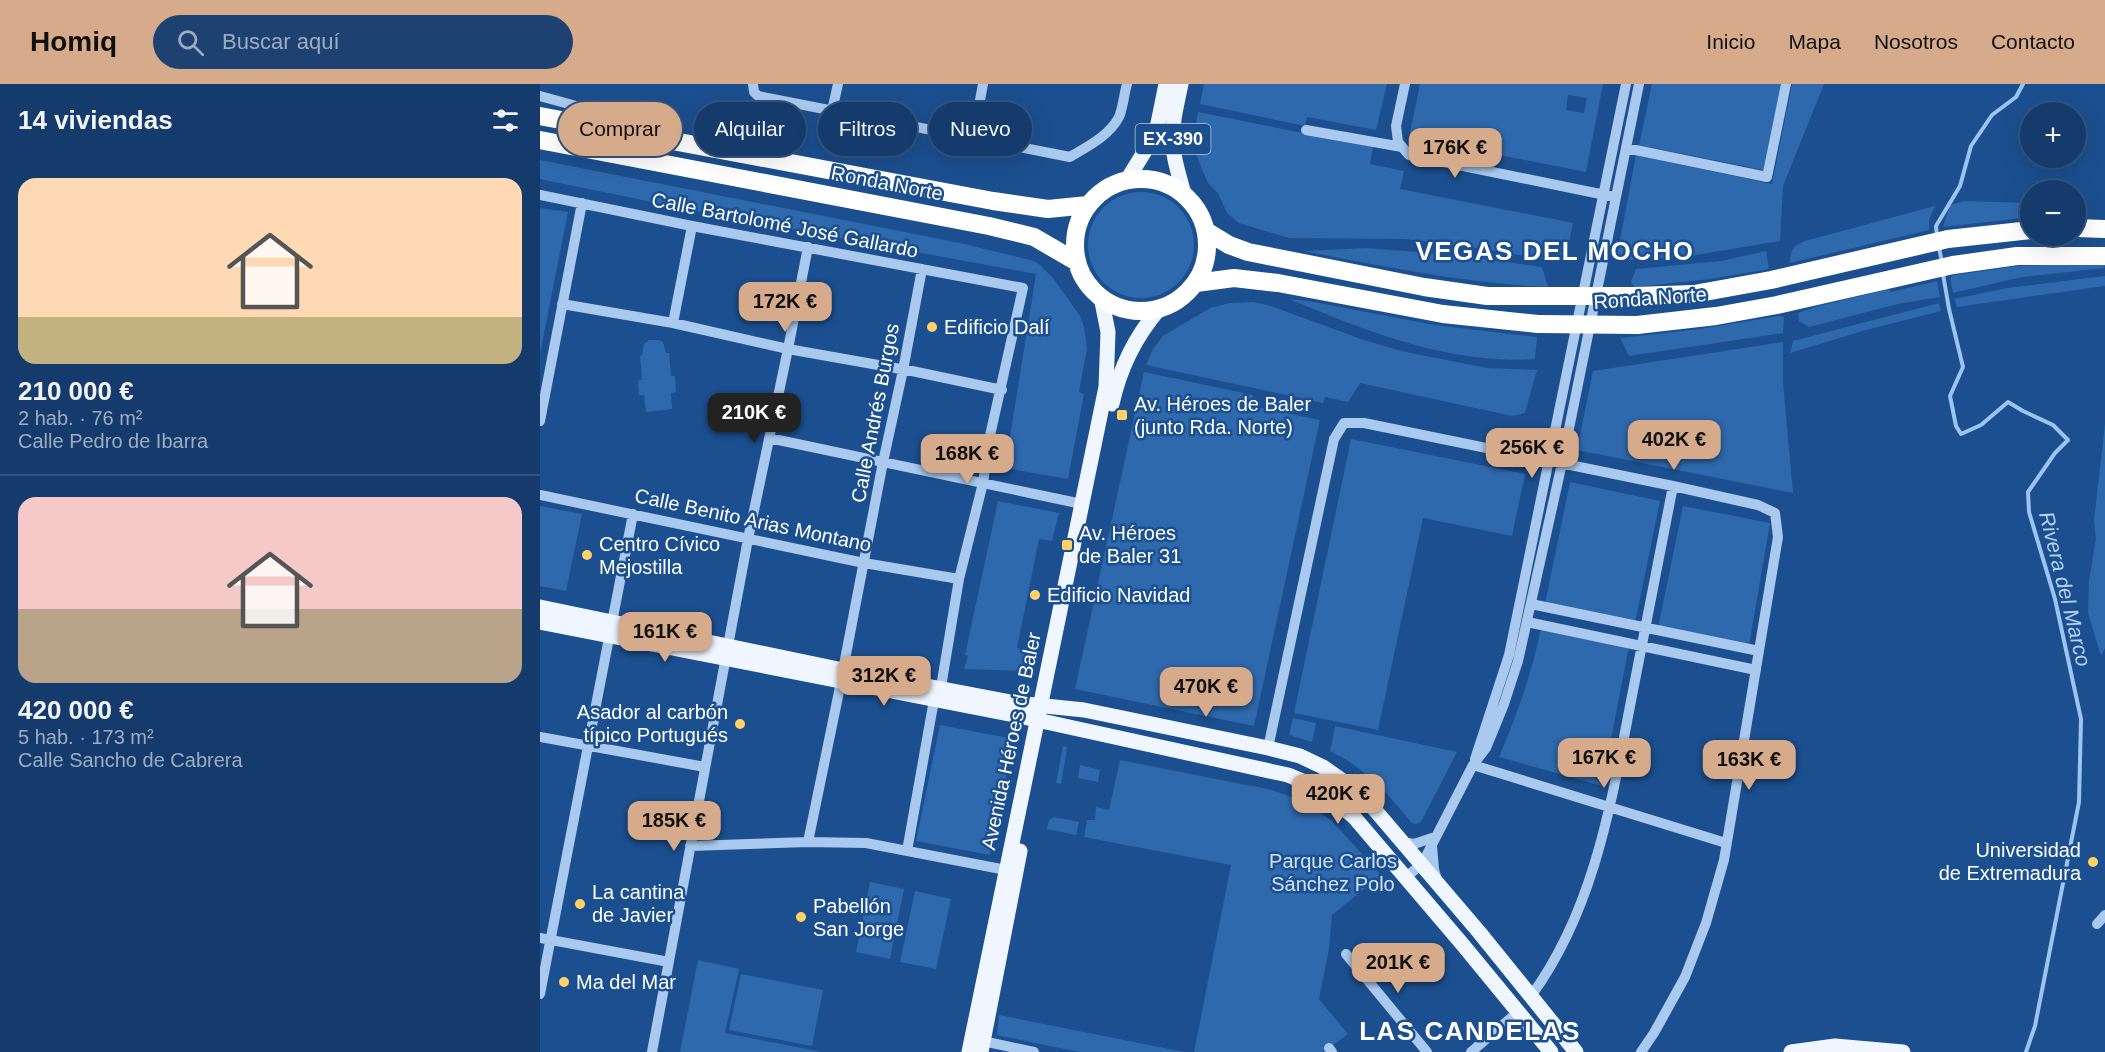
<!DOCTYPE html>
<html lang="es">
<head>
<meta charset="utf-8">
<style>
	:root { --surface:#143b6b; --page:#1d4271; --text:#f1f3f6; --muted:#9dadc1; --line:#33557e; --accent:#d6ab8b }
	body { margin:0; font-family:Arial,sans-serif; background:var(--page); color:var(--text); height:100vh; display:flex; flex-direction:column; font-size:22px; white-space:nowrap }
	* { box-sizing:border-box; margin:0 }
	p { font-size:20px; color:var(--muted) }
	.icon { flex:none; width:33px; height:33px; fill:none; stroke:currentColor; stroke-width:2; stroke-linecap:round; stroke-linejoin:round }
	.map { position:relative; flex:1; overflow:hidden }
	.details { display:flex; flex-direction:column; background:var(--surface); width:540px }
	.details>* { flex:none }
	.guide { position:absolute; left:18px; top:18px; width:570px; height:54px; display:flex; gap:12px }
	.buttons { position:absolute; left:1480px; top:18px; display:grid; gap:12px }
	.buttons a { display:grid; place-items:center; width:66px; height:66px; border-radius:50%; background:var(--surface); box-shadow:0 6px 24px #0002,0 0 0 2px var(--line); font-size:30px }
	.price { position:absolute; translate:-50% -51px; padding:0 14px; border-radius:12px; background:var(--accent); color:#111; font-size:20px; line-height:39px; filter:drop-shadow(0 2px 3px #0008) }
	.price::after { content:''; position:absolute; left:50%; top:36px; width:18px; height:14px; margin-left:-9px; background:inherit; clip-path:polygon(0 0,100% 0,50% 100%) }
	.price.active { background:#222; color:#fff }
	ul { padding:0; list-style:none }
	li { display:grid; align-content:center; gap:12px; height:318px; padding:0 18px }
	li+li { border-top:2px solid var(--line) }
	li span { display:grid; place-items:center; height:186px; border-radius:18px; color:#555 }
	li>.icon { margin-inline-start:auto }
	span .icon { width:108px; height:108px; fill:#fffc; stroke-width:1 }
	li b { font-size:26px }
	h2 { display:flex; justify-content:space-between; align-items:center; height:72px; padding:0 18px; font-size:26px }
	.tag { padding:0 21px; border-radius:27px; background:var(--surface); box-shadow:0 6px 24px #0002,0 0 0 2px var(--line); font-size:21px; line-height:54px }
	.tag.active { background:var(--accent); color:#111 }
	header { display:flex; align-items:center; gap:36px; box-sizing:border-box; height:84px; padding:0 30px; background:var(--accent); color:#111 }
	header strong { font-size:28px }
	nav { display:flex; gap:33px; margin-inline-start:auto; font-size:21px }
	.search { width:420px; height:54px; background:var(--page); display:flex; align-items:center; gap:15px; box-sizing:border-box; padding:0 21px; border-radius:33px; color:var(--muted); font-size:22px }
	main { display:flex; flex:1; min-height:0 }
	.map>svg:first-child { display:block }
	.green { fill:#2e69ad; fill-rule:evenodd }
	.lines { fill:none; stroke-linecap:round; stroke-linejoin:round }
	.stream { stroke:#9cc4f0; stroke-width:4 }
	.minor { stroke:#a9c9ee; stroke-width:10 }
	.major { stroke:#f0f6ff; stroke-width:15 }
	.highway { stroke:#fff; stroke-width:18 }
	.highway-bridge { stroke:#fff; stroke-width:18 }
	.poi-dot { fill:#ffd166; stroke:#1b4f8f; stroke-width:2 }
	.labels { text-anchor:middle; stroke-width:5; stroke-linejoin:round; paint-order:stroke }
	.shield { fill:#1b4f8f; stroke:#bbcadd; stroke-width:1.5 }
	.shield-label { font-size:18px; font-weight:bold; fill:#fff }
	.street-label { font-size:20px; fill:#fff; stroke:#1b4f8f }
	.poi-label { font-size:20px; fill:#fff; stroke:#1b4f8f; text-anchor:start }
	.park-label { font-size:20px; fill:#cfe3fa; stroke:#1b4f8f }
	.water-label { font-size:21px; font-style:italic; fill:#b5d3f5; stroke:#1b4f8f }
	.district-label { font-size:26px; font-weight:bold; letter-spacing:1.5px; fill:#fff; stroke:#1b4f8f }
</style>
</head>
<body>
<header>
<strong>Homiq</strong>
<div class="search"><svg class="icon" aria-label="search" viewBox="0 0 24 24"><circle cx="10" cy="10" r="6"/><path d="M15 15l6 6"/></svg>Buscar aquí</div>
<nav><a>Inicio</a><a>Mapa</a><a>Nosotros</a><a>Contacto</a></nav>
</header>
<main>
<section class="details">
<h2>14 viviendas<svg class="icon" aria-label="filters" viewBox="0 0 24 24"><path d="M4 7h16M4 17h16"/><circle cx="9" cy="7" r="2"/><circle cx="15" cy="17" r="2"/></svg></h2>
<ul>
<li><span style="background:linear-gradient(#ffd9b3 75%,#c2b280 0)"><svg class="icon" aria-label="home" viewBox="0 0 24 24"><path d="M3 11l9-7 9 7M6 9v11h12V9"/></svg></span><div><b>210 000 €</b><p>2 hab. · 76 m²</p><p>Calle Pedro de Ibarra</p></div></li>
<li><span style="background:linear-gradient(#f6c9c9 60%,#b9a48a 0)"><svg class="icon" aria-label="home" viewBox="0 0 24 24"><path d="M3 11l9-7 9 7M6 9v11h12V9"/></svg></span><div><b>420 000 €</b><p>5 hab. · 173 m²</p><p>Calle Sancho de Cabrera</p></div></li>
</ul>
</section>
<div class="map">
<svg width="1565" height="968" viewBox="0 0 1565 968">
	<rect width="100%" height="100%" fill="#1b4f8f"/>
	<path class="green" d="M664,0H847L836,46L767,33L765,42L660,20Z
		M880,0H1063L1046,88L869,53ZM1028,11L1047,14L1044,29L1026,26Z
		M1112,0H1241L1223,86L1099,61Z
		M1252,0H1284L1243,102L1240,157L1150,172L1076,177L1096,71L1232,100Z
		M658,28L833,63L830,80L864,87L860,105L1033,139L1026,173L1005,175L917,161L865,155L749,154L699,139L687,129L678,109L668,99L662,85L656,70L654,51Z
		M0,76L420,159L494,177L500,181L513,194L540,232L544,243L547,265L539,308L544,310L528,395L465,384L496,190L185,133L0,95Z
		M548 161a53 53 0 1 1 106 0a53 53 0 1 1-106 0Z
		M1424,117L1491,119V133L1403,143L1410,121Z
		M1395,122L1389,136V146L1250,179C1251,164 1252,163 1265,157Z
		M0,124L28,128L0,270Z
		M827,164L915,171L1002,183L1008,203C925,199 845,183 764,167Z
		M1226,167L1229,185L1170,195L1094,203L1091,198L1096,185L1181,177Z
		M1537,180L1565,181L1564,184L1482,193L1413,209L1410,194L1414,191L1479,182Z
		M1565,192V202L1417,223L1414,215L1467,204Z
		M1397,197L1400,213L1358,220L1269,243L1259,237L1258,229L1275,223L1349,205L1351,208Z
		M749,215L768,217L895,241L997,253L995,275C909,281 827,247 749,215Z
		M713,218L731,222L821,255L861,267L947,284L997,286L985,329L972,332L820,299L808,318L785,313L783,319L606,281L613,265L623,252L670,224L690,219Z
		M1399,219L1401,227L1326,246L1250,269L1253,257Z
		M1239,232L1244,233L1243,249L1089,272L1080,254L1160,245Z
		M109,256H119L123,258L126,269H129L131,292H135L136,308L131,309L132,325L106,328L104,311H99L98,296H102L100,272L102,271L104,260Z
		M1243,258V299L1253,409L1037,366L1053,287Z
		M604,288L713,311L711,322L780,336L714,642L535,605Z
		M1565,340V564L1561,572L1548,529L1549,497L1556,455L1554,436Z
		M811,355L985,390L972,452L883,434L838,646L754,629Z
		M1030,398L1120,417L1095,539L1005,520Z
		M458,417L519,429L512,457L499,455L477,564L490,567L486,587L424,585L428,572L425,571Z
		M0,422L42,430L26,507L0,502Z
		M1143,422L1230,439L1209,562L1118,544Z
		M1001,544L1089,562L1062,702L959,673C977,631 992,589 1001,544Z
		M753,634L776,639L772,658L749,651Z
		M400,641L474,655L450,771L376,757Z
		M795,642L917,668L881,738L876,740L872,739C848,710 824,683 790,667Z
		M523,662L527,663L521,700L516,699Z
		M580,676L732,706L765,718L792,737L841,791L792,831L789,865L779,915L808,950L784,968H654L691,781L544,753L547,736H555L556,723L569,726Z
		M540,681L560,686L558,698L538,694Z
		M514,733L539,738L536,751L507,745L509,736Z
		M330,798L364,805L350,875L316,868Z
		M375,807L411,815L396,885L360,878Z
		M158,876L199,885L185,949L282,968H140Z
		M201,890L283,906L272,962L189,946Z
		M459,931L644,968H539L457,951Z"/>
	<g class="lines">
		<path class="stream" d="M1397,153L1396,142L1420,102L1431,62L1452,31L1476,13L1483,0
			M1399,163L1402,179
			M1403,190L1409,225L1423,283L1410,312L1416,342L1421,350L1441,341L1468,318L1483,327L1513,341L1528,356L1515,369L1488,408L1489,428L1515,515L1541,635L1539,718L1495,942L1486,968"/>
		<path class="minor" d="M213,0L214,8L218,12L530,73C548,62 569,52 579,33C583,24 584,10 587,0
			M865,0L856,42L858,58L869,71L1070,112
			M0,12L134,49
			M292,27L298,0
			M766,46L862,63
			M433,54L443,0
			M1086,64L1227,93L1246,0
			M0,111L152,142L483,204L449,356L443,399L419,495L401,603
			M22,220L133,239L248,265L372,287L462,306
			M133,239L152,142
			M0,337L42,119
			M229,354L542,420
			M0,411L324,479L419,495
			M991,520L1219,567
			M987,538L1216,586
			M303,586L343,378L363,286L382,185
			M0,653L165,683
			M728,664L794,355L804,339H824L1133,402L1218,421L1235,429L1238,453L1184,776L1166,839L1145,893L1114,949L1101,968
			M935,675L969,571L1086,0
			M933,681L1186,759
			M268,758L301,598
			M863,758L874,760L895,753
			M150,762L268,758L326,759L466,786
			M892,762L894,785L897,796
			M367,767L394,616
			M866,793L882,780L933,681L946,664L964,620L978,577L1022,379L1099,0
			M1557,840L1565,831
			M0,854L129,878
			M806,870L887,968
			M0,910L93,430
			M991,912C1054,826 1071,720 1091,617C1105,545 1119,473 1133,402
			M438,956L494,968
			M789,964L792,968
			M112,968L208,455L248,265L268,163
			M931,968L978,928"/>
		<path class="major" d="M641,0C637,20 631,41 633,62C634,78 640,94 644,110
			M587,96L616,49L626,0
			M572,320C580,283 595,253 619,225
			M0,523L303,586L476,619L544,626L728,664L760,672L783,683L810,702L829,719L939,848L1036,968
			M0,538L474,631L748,691L772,701L791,714L814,733L923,861L1011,968
			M429,968L566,303L568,248L561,213
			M441,968L480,767
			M1251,968L1295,962L1363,968"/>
		<path class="highway" d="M0,32L453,117L508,125L548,121
			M0,56L449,142L494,153L537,178
			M535 161a66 66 0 1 1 132 0a66 66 0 1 1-132 0Z
			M1536,144L1565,145
			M666,147L689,161L708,168L884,203L947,212H1004
			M656,199L694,194L738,199L903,230L998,240
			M1095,212L1154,210L1231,196L1408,155L1491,146
			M1097,241L1176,232L1237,221L1413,181L1477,172H1565"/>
		<path class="highway-bridge" d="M1004,212H1095
			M998,240L1097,241"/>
	</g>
	<g class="poi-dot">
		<circle cx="392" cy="243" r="6"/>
		<rect x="576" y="325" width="12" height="12" rx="3"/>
		<rect x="521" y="455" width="12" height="12" rx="3"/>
		<circle cx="47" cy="471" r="6"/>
		<circle cx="495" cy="511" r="6"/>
		<circle cx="200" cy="640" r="6"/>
		<circle cx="1553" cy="778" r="6"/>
		<circle cx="40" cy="820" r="6"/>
		<circle cx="261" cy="833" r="6"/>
		<circle cx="24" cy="898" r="6"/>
	</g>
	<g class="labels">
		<rect class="shield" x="595.5" y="40" width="75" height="30" rx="4.5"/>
		<g class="shield-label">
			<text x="633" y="61">EX-390</text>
		</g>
		<g class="street-label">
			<text transform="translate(347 99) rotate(11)" y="7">Ronda Norte</text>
			<text transform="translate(245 141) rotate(11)" y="7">Calle Bartolomé José Gallardo</text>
			<text transform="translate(1110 214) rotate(-4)" y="7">Ronda Norte</text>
			<text transform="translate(335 329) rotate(-79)" y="7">Calle Andrés Burgos</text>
			<text transform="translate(213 436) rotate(12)" y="7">Calle Benito Arias Montano</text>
			<text transform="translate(471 657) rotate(-78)" y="7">Avenida Héroes de Baler</text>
		</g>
		<g class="poi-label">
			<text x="404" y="250">Edificio Dalí</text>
			<text x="594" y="327">Av. Héroes de Baler<tspan x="594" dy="23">(junto Rda. Norte)</tspan></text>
			<text x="539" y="456">Av. Héroes<tspan x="539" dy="23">de Baler 31</tspan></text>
			<text x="59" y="467">Centro Cívico<tspan x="59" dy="23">Mejostilla</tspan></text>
			<text x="507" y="518">Edificio Navidad</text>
			<text x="188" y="635" text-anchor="end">Asador al carbón<tspan x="188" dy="23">típico Portugués</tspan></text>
			<text x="1541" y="773" text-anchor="end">Universidad<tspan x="1541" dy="23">de Extremadura</tspan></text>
			<text x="52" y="815">La cantina<tspan x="52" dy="23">de Javier</tspan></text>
			<text x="273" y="829">Pabellón<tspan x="273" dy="23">San Jorge</tspan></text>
			<text x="36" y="905">Ma del Mar</text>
		</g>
		<g class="park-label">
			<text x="793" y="784">Parque Carlos<tspan x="793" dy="23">Sánchez Polo</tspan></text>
		</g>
		<g class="water-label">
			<text transform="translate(1525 505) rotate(76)" y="7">Rivera del Marco</text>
		</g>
		<g class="district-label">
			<text x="1015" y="176">VEGAS DEL MOCHO</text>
			<text x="930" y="956">LAS CANDELAS</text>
		</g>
	</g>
</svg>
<div class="buttons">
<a>+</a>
<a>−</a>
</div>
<b class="price" style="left:915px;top:95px">176K €</b>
<b class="price" style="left:245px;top:249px">172K €</b>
<b class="price active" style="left:214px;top:360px">210K €</b>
<b class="price" style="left:1134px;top:387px">402K €</b>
<b class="price" style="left:992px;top:395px">256K €</b>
<b class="price" style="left:427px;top:401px">168K €</b>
<b class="price" style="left:125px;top:579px">161K €</b>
<b class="price" style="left:344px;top:623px">312K €</b>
<b class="price" style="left:666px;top:634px">470K €</b>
<b class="price" style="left:1064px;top:705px">167K €</b>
<b class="price" style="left:1209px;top:707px">163K €</b>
<b class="price" style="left:798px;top:741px">420K €</b>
<b class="price" style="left:134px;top:768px">185K €</b>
<b class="price" style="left:858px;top:910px">201K €</b>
<div class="guide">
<a class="tag active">Comprar</a>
<a class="tag">Alquilar</a>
<a class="tag">Filtros</a>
<a class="tag">Nuevo</a>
</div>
</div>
</main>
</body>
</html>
